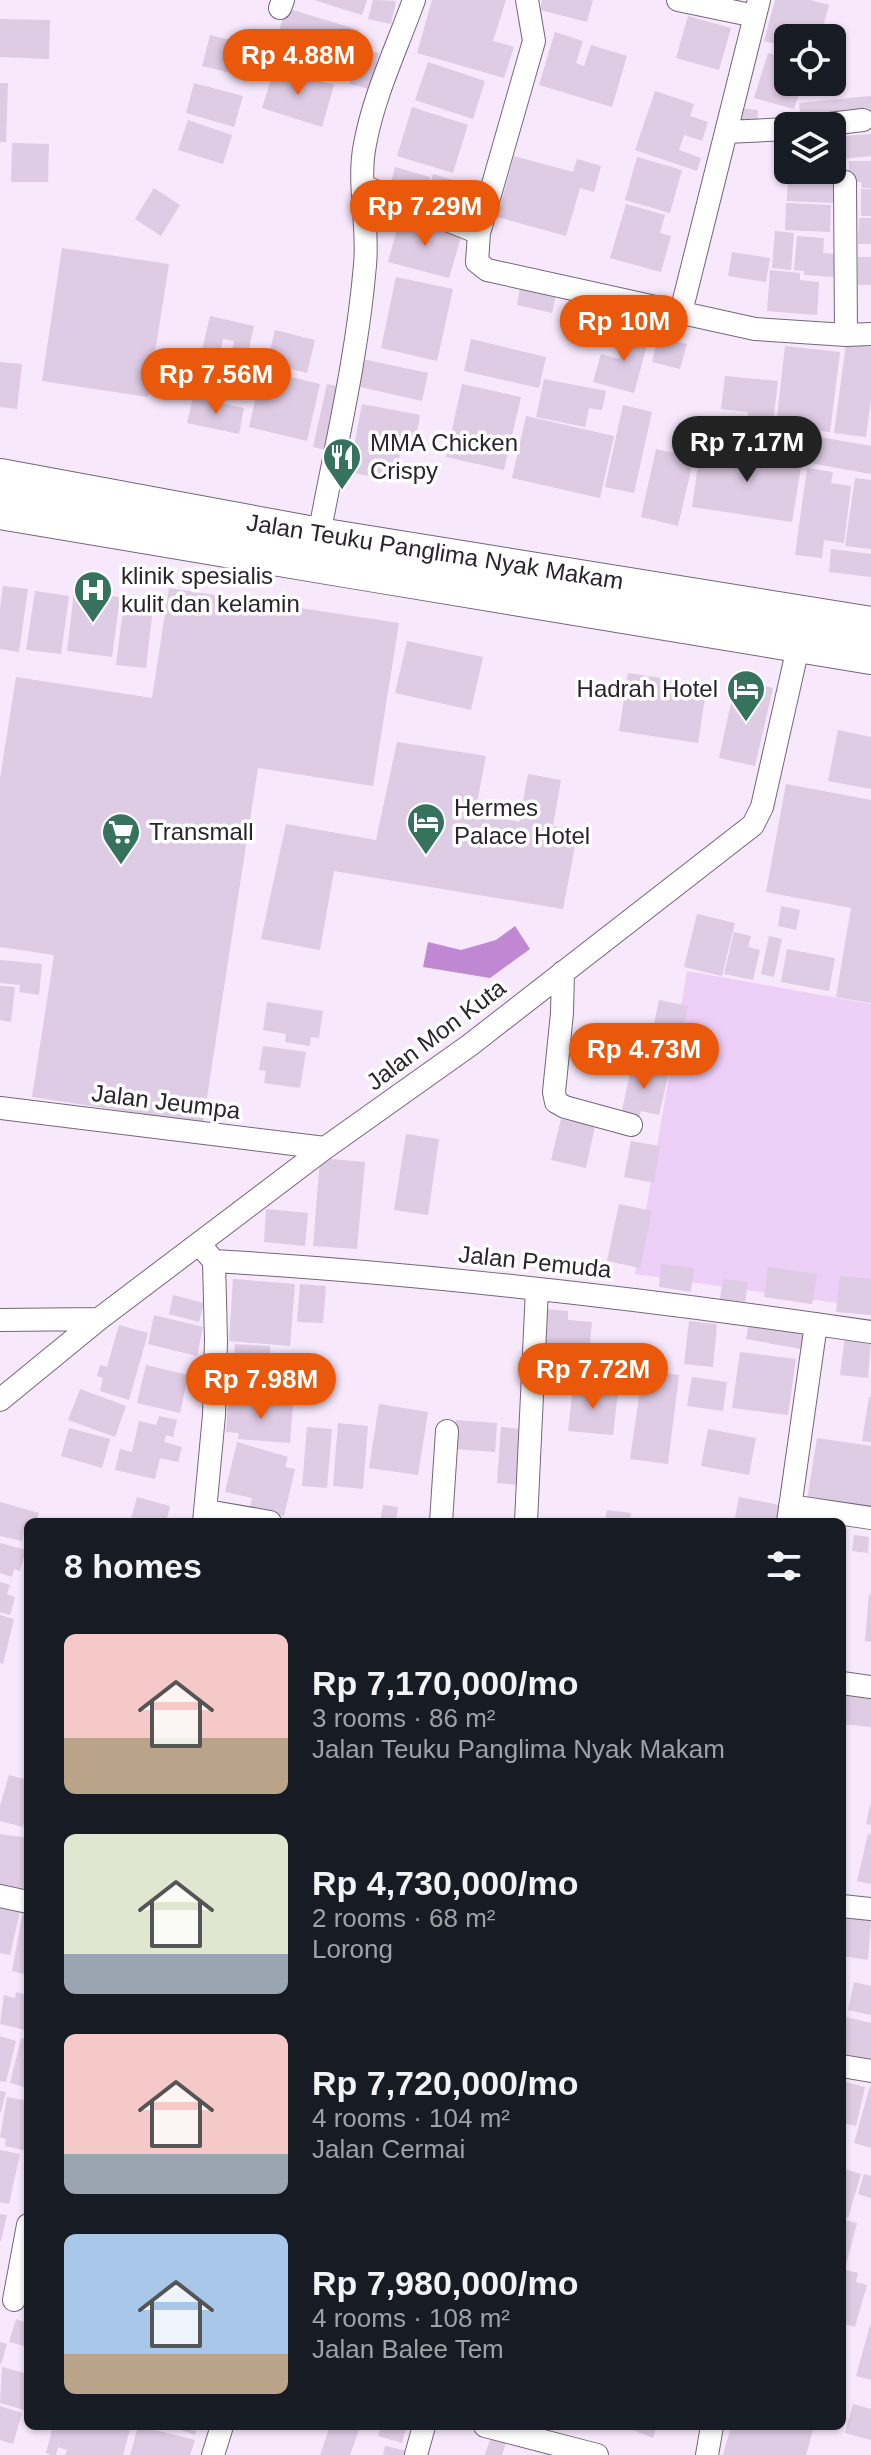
<!DOCTYPE html>
<html lang="en">
<head>
<meta charset="utf-8">
<style>
	:root { --surface:#171b24; --page:#20242c; --text:#f1f3f6; --muted:#9ea1a6; --accent:#ea580c }
	body { margin:0; font-family:Helvetica,sans-serif; background:var(--page); color:var(--text); height:100vh; display:flex; flex-direction:column; font-size:30px; white-space:nowrap }
	* { box-sizing:border-box; margin:0 }
	p { font-size:26px; color:var(--muted) }
	.icon { flex:none; width:44px; height:44px; fill:none; stroke:currentColor; stroke-width:2; stroke-linecap:round; stroke-linejoin:round }
	.map { position:relative; flex:1; overflow:hidden }
	.drawer { position:absolute; left:24px; top:1518px; width:822px; height:912px; display:flex; flex-direction:column; background:var(--surface); border-radius:12px; box-shadow:0 2px 6px #0004 }
	.drawer>* { flex:none }
	.controls { position:absolute; left:774px; top:24px; display:grid; gap:16px }
	.controls a { display:grid; place-items:center; width:72px; height:72px; border-radius:12px; background:var(--surface); box-shadow:0 2px 6px #0004; font-size:40px }
	.price { position:absolute; translate:-50% -68px; padding:0 18px; border-radius:28px; background:var(--accent); color:#fff; font-size:26px; line-height:52px; filter:drop-shadow(0 2px 4px #0008) }
	.price::after { content:''; position:absolute; left:50%; top:48px; width:24px; height:18px; margin-left:-12px; background:inherit; clip-path:polygon(0 0,100% 0,50% 100%) }
	.price.selected { background:#222; color:#fff }
	ul { padding:0; list-style:none }
	li { display:flex; align-items:center; gap:24px; height:200px; padding:0 40px }
	li span { display:grid; place-items:center; flex:none; width:224px; height:160px; border-radius:12px; color:#555 }
	li>.icon { margin-inline-start:auto }
	span .icon { width:96px; height:96px; fill:#fffc; stroke-width:1 }
	li b { font-size:34px }
	h2 { display:flex; justify-content:space-between; align-items:center; height:96px; padding:0 40px; font-size:34px }
	.map>svg:first-child { display:block }
	.green { fill:#eecff8 }
	.water { fill:#c088d2 }
	.building { fill:#decbe4 }
	.lines { fill:none; stroke-linecap:round; stroke-linejoin:round }
	.minor-casing { stroke:#75657b; stroke-width:24 }
	.primary-casing { stroke:#75657b; stroke-width:38 }
	.minor { stroke:#fff; stroke-width:22 }
	.primary { stroke:#fff; stroke-width:36 }
	.labels { text-anchor:middle; stroke-width:7; stroke-linejoin:round; paint-order:stroke }
	.poi-label { font-size:24px; fill:#2b242d; stroke:#fff; text-anchor:start }
	.street-label { font-size:24px; fill:#2b242d; stroke:#fff }
</style>
</head>
<body>
<div class="map">
<svg width="871" height="2455" viewBox="0 0 871 2455">
	<rect width="100%" height="100%" fill="#f7e8fc"/>
	<path class="green" d="M687,971L871,1004V1308L635,1274Z"/>
	<path class="water" d="M515,926L530,949L490,978L423,967L428,942L461,950L496,940Z"/>
	<path class="building" d="M314,0H367L362,15Z
		M373,0L396,1L391,24L368,19Z
		M432,0H506L493,41L514,47L504,78L417,53Z
		M542,0H593L587,22L540,10Z
		M775,0H810L829,5L820,38H788V47L764,41Z
		M286,8L359,30L345,79L271,57Z
		M688,16L731,28L719,70L676,58Z
		M0,19L50,20L49,59L0,57Z
		M555,32L583,41L576,63L584,66L591,45L627,56L612,107L539,85Z
		M210,35L250,45L243,76L202,66Z
		M357,48L379,53L370,89L349,84Z
		M768,53L788,59V82H803L794,109L754,98Z
		M428,62L485,81L473,119L415,100Z
		M275,67L334,85L322,127L262,108Z
		M0,83H8L6,142H0Z
		M194,83L243,96L234,127L186,113Z
		M655,91L694,104L690,116L708,122L702,141L684,135L679,150L701,158L697,171L635,150Z
		M871,96V116L801,123L799,103Z
		M412,107L468,125L453,173L397,156Z
		M735,108L758,110L757,125L734,124Z
		M188,120L232,135L223,164L178,150Z
		M871,134V156L832,160V137Z
		M12,143L49,144L48,182H11Z
		M514,156L573,172L577,159L601,166L594,192L580,188L566,236L497,217Z
		M637,157L682,170L670,213L625,200Z
		M849,161H871V188H862L861,182H849Z
		M395,167L430,177L424,197L390,186Z
		M836,169L835,203L787,201L788,170Z
		M433,174L456,181L449,202L427,194Z
		M154,188L180,205L161,236L135,219Z
		M861,189H871V216H861Z
		M786,203L831,205L830,232L785,230Z
		M626,204L665,215L660,233L671,236L661,272L610,258Z
		M400,218L462,234L449,278L388,262Z
		M859,218H871V244H858Z
		M775,231L794,233L791,270L772,268Z
		M797,236L824,238L823,253L835,254L833,277L804,275V271L794,270Z
		M62,248L169,264L148,397L42,381Z
		M732,252L770,258L766,282L728,276Z
		M858,257H871V285H858Z
		M770,270L800,273V280L819,282L817,315L767,311Z
		M396,277L453,289L437,361L381,348Z
		M520,288L556,295L552,313L517,305Z
		M210,316L254,326L244,372L228,368L234,341L223,339L218,363L200,359Z
		M628,328L650,334L634,393L593,382L601,354L619,359Z
		M275,330L315,340L307,373L267,363Z
		M658,337L687,344L680,369L652,362Z
		M471,339L546,357L539,388L464,371Z
		M846,344L871,347V400L866,437L834,433Z
		M785,346L840,352L830,432L776,426Z
		M362,359L428,373L422,401L356,386Z
		M0,362L22,364L17,409L0,407Z
		M262,370L320,384L307,441L249,427Z
		M725,376L778,381L772,431L747,428L748,412L721,409Z
		M544,379L606,391L602,410L589,408L585,427L536,417Z
		M327,384L341,387L326,450L313,447Z
		M462,384L521,397L504,470L446,457Z
		M193,397L244,408L239,434L187,423Z
		M362,404L420,415L414,451L401,448L395,481L349,472Z
		M623,405L652,412L634,493L605,487Z
		M526,416L614,436L600,498L512,478Z
		M814,436L871,446V474L810,463Z
		M701,445L802,461L792,522L692,507Z
		M656,449L694,457L678,526L641,517Z
		M807,468L833,472L831,483L851,486L844,543L824,540L822,558L795,555Z
		M855,478L871,480V549L845,546Z
		M831,549L871,554V577L829,572Z
		M3,586L28,589L19,652L0,649V609Z
		M169,588L399,623L373,786L258,768L203,1123L32,1097L54,955L0,947V778L16,677L152,698Z
		M35,591L69,596L61,654L26,650Z
		M74,592L120,597L112,657L67,651Z
		M125,595L154,599L146,668L116,665Z
		M407,641L483,657L471,710L395,693Z
		M628,673L707,685L698,743L619,731Z
		M736,680L773,688L755,766L719,758Z
		M838,730L871,737V789L828,781Z
		M397,742L486,756L475,813L519,822L528,774L561,780L553,826L578,830L563,909L334,871L320,950L261,939L286,824L376,840Z
		M786,784L871,800V1003L836,997L851,908L766,892Z
		M781,906L800,910L796,930L778,926Z
		M697,914L735,923L722,976L684,967Z
		M734,932L751,936L748,947L760,950L753,980L724,974Z
		M769,936L782,939L774,977L761,974Z
		M787,949L835,958L829,991L781,982Z
		M0,960L42,964L39,995L19,992L20,985L0,983Z
		M0,986L15,987L11,1022L0,1020Z
		M659,1000L688,1006L677,1055L649,1048Z
		M267,1002L323,1011L319,1038L311,1037L310,1046L285,1042L286,1034L263,1030Z
		M263,1046L306,1052L300,1088L264,1083L266,1071L259,1070Z
		M632,1064L669,1072L659,1115L641,1111L639,1119L621,1115Z
		M561,1119L595,1126L586,1168L551,1160Z
		M406,1134L439,1139L428,1215L394,1210Z
		M631,1141L660,1146L654,1183L624,1177Z
		M320,1158L365,1162L357,1249L313,1246Z
		M619,1204L652,1211L640,1268L607,1261Z
		M266,1209L308,1213L305,1246L264,1242Z
		M661,1264L694,1268L691,1292L659,1287Z
		M768,1267L817,1274L812,1304L764,1297Z
		M840,1276L871,1279V1315L836,1312Z
		M233,1279L295,1284L290,1346L229,1341Z
		M723,1279L748,1282L745,1302L720,1299Z
		M300,1284L326,1286L323,1323L297,1322Z
		M173,1295L204,1303L199,1322L169,1314Z
		M545,1309L568,1311V1320L592,1322L588,1364L564,1362L563,1371L540,1369Z
		M154,1315L203,1327L197,1356L148,1344Z
		M750,1316L805,1325L801,1349L746,1339Z
		M689,1321L717,1324L713,1367L684,1364Z
		M119,1325L148,1333L129,1400L100,1391L103,1378L97,1376L100,1365L107,1367Z
		M845,1336L871,1339L868,1378L840,1375Z
		M235,1344L270,1346V1356L286,1357L284,1391L231,1388Z
		M740,1352L796,1359L788,1415L732,1408Z
		M146,1365L188,1375L180,1413L137,1403Z
		M643,1370L679,1375L668,1464L630,1459Z
		M692,1377L727,1382L723,1411L687,1406Z
		M573,1387L618,1392L613,1435L568,1431Z
		M80,1389L126,1406L115,1437L68,1420Z
		M869,1397H871V1442L862,1441Z
		M241,1400L293,1404L290,1443L238,1439L239,1433L226,1432L228,1405H241Z
		M379,1404L428,1412L418,1475L369,1468Z
		M159,1416L177,1420L173,1437L166,1435L164,1442L182,1447L178,1462L160,1458L155,1479L115,1470L120,1449L132,1452L139,1421L156,1425Z
		M456,1420L497,1423L495,1452L454,1449Z
		M338,1423L368,1426L363,1489L333,1486Z
		M307,1427L332,1429L327,1488L302,1486Z
		M501,1427L523,1429L519,1485L497,1483Z
		M69,1428L110,1439L102,1468L61,1456Z
		M708,1429L756,1438L749,1475L701,1466Z
		M817,1438L871,1446V1510L807,1500Z
		M237,1442L288,1457L285,1467L295,1469L284,1516L250,1508L252,1498L225,1492Z
		M137,1497L170,1506L166,1522H130Z
		M739,1497L779,1505L776,1522H734Z
		M0,1502L39,1513L36,1522H28V1532L24,1531L22,1541L0,1536Z
		M383,1505L398,1507L396,1522H380Z
		M607,1510L631,1513L630,1522H605Z
		M854,1535L869,1537L868,1553L852,1551Z
		M0,1543L26,1550L20,1571L14,1569L12,1577L0,1573Z
		M0,1582L10,1585L7,1594L15,1597L10,1615L0,1612Z
		M842,1589H846L844,1610H842Z
		M869,1594L871,1595V1642L865,1641Z
		M0,1615L14,1619L3,1664L0,1663Z
		M842,1687L871,1690V1727L842,1724Z
		M9,1775L28,1780V1808L23,1827L0,1821V1806Z
		M870,1805H871V1825L866,1824Z
		M0,1834L28,1838V1889L0,1884Z
		M868,1834L871,1835V1884L857,1881Z
		M0,1907L20,1911L10,1955L0,1953Z
		M23,1911L28,1912V1975L12,1971Z
		M842,1912L871,1918L868,1960L842,1956Z
		M854,1982L871,1986V2015L848,2010Z
		M16,1992L28,1995L25,2030L0,2024L4,1995L15,1998Z
		M846,2017L871,2023V2060L842,2053V2033Z
		M0,2036L16,2041L6,2082L0,2081Z
		M21,2038L28,2040V2088L10,2083Z
		M842,2081L865,2087L856,2126L842,2123Z
		M870,2086H871V2148L854,2143Z
		M0,2091L6,2092L1,2112H0Z
		M7,2097L28,2101V2151L5,2146L6,2139L0,2137Z
		M0,2150L20,2154L9,2204L0,2202Z
		M842,2168L861,2174L848,2218L842,2216Z
		M864,2174L871,2176V2198L858,2194Z
		M0,2214L7,2215L1,2241L0,2240Z
		M842,2219L857,2223L846,2265L842,2264Z
		M842,2269L858,2273L856,2282L867,2285L855,2327L842,2323Z
		M16,2319L28,2323V2347L9,2342Z
		M870,2325H871V2380L856,2376Z
		M0,2342L7,2344L1,2364H0Z
		M2,2367L28,2374V2411L0,2403Z
		M853,2404L871,2409V2440L845,2433Z
		M0,2406L22,2413L13,2444L0,2440Z
		M53,2426L73,2428L131,2426L123,2455H65L67,2450L58,2447L56,2455H51L46,2453Z
		M138,2426L195,2440L190,2455H130Z
		M169,2426H197L195,2435Z
		M330,2426H348L359,2430L350,2455H320Z
		M381,2426H407L402,2443L378,2436Z
		M623,2426H657L653,2438Z
		M731,2426H814L806,2455H723Z
		M492,2433L508,2437L502,2455H485Z
		M385,2446L413,2452L412,2455H383Z"/>
	<g class="lines">
		<g class="minor-casing">
			<path id="minor" d="M678,0L755,16
				M280,8L283,0
				M812,126L863,120
				M726,132L788,129
				M845,182L846,335
				M363,186L479,233L477,262L487,270L755,329L846,335L871,334
				M479,233L534,41L527,0
				M681,312L759,0
				M317,546C334,453 357,360 365,265C369,225 357,183 365,144C374,95 397,47 414,0
				M563,972L562,1013L554,1092L556,1102L565,1107L631,1125
				M0,1108L325,1148
				M199,1244L214,1261C434,1274 653,1300 871,1332
				M0,1320L99,1319
				M0,1400L99,1319L325,1148L470,1045L753,825L762,807L799,643
				M790,1506L871,1518
				M207,1511L270,1522
				M204,1522L214,1415L216,1341L214,1261
				M441,1522L447,1431
				M526,1522L537,1289
				M788,1522L816,1324
				M842,1683L871,1687
				M0,1896L28,1902
				M842,1906L871,1909
				M842,2066L871,2071
				M14,2300L28,2225
				M485,2426L597,2455
				M213,2455L222,2426
				M416,2455L424,2426
				M707,2455L712,2426"/>
		</g>
		<g class="primary-casing">
			<path id="primary" d="M0,477L319,536L871,625
				M0,511C290,561 581,607 871,656"/>
		</g>
		<use href="#minor" class="minor"/>
		<use href="#primary" class="primary"/>
	</g>
	<defs>
		<g id="restaurant-pin" transform="scale(2)"><path d="M0 17L-7.5 6A9.5 9.5 0 1 1 7.5 6Z" fill="#36725d" stroke="#fff"/><path d="M-5-6h1v4h1v-4h1v4h1v-4h1v5L-1.5 .5V6h-2V.5L-5-1ZM5-6V6H3V1.5H1.5Q1.5-4 5-6Z" fill="#fff"/></g>
		<g id="hospital-pin" transform="scale(2)"><path d="M0 17L-7.5 6A9.5 9.5 0 1 1 7.5 6Z" fill="#36725d" stroke="#fff"/><path d="M-5-5h3v3.5h4V-5h3V5h-3V1.5h-4V5h-3Z" fill="#fff"/></g>
		<g id="hotel-pin" transform="scale(2)"><path d="M0 17L-7.5 6A9.5 9.5 0 1 1 7.5 6Z" fill="#36725d" stroke="#fff"/><path d="M-6-4.5h1.5V1H6V5H4.5V3h-9V5H-6ZM-4 0a1.8 1.8 0 1 1 3.6 0ZM.5 0V-2.5h3Q6-2.5 6 0Z" fill="#fff"/></g>
		<g id="supermarket-pin" transform="scale(2)"><path d="M0 17L-7.5 6A9.5 9.5 0 1 1 7.5 6Z" fill="#36725d" stroke="#fff"/><path d="M-6-5.5h2.5l.6 2H6L4.5 2H-2.5L-4.4-4H-6ZM-1.5 3.2a1.3 1.3 0 1 0 .1 0ZM3 3.2a1.3 1.3 0 1 0 .1 0Z" fill="#fff"/></g>
	</defs>
	<g fill-rule="evenodd">
		<use href="#restaurant-pin" x="342" y="457"/>
		<use href="#hospital-pin" x="93" y="590"/>
		<use href="#hotel-pin" x="746" y="689"/>
		<use href="#hotel-pin" x="426" y="822"/>
		<use href="#supermarket-pin" x="121" y="832"/>
	</g>
	<g class="labels">
		<g class="poi-label">
			<text x="370" y="451">MMA Chicken<tspan x="370" dy="28">Crispy</tspan></text>
			<text x="121" y="584">klinik spesialis<tspan x="121" dy="28">kulit dan kelamin</tspan></text>
			<text x="718" y="697" text-anchor="end">Hadrah Hotel</text>
			<text x="454" y="816">Hermes<tspan x="454" dy="28">Palace Hotel</tspan></text>
			<text x="149" y="840">Transmall</text>
		</g>
		<g class="street-label">
			<text transform="translate(435 552) rotate(9)" y="8">Jalan Teuku Panglima Nyak Makam</text>
			<text transform="translate(436 1035) rotate(-37)" y="8">Jalan Mon Kuta</text>
			<text transform="translate(166 1102) rotate(7)" y="8">Jalan Jeumpa</text>
			<text transform="translate(535 1262) rotate(6)" y="8">Jalan Pemuda</text>
		</g>
	</g>
</svg>
<div class="controls">
<a><svg class="icon" aria-label="locate" viewBox="0 0 24 24"><circle cx="12" cy="12" r="6"/><path d="M12 2v4M12 18v4M2 12h4M18 12h4"/></svg></a>
<a><svg class="icon" aria-label="layers" viewBox="0 0 24 24"><path d="M12 4l9 5-9 5-9-5zM3 14l9 5 9-5"/></svg></a>
</div>
<b class="price" style="left:298px;top:97px">Rp 4.88M</b>
<b class="price" style="left:425px;top:248px">Rp 7.29M</b>
<b class="price" style="left:624px;top:363px">Rp 10M</b>
<b class="price" style="left:216px;top:416px">Rp 7.56M</b>
<b class="price selected" style="left:747px;top:484px">Rp 7.17M</b>
<b class="price" style="left:644px;top:1091px">Rp 4.73M</b>
<b class="price" style="left:593px;top:1411px">Rp 7.72M</b>
<b class="price" style="left:261px;top:1421px">Rp 7.98M</b>
<section class="drawer">
<h2>8 homes<svg class="icon" aria-label="filters" viewBox="0 0 24 24"><path d="M4 7h16M4 17h16"/><circle cx="9" cy="7" r="2"/><circle cx="15" cy="17" r="2"/></svg></h2>
<ul>
<li><span style="background:linear-gradient(#f6c9c9 65%,#b9a48a 0)"><svg class="icon" aria-label="home" viewBox="0 0 24 24"><path d="M3 11l9-7 9 7M6 9v11h12V9"/></svg></span><div><b>Rp 7,170,000/mo</b><p>3 rooms · 86 m²</p><p>Jalan Teuku Panglima Nyak Makam</p></div></li>
<li><span style="background:linear-gradient(#dfe7d0 75%,#9aa5b1 0)"><svg class="icon" aria-label="home" viewBox="0 0 24 24"><path d="M3 11l9-7 9 7M6 9v11h12V9"/></svg></span><div><b>Rp 4,730,000/mo</b><p>2 rooms · 68 m²</p><p>Lorong</p></div></li>
<li><span style="background:linear-gradient(#f6c9c9 75%,#9aa5b1 0)"><svg class="icon" aria-label="home" viewBox="0 0 24 24"><path d="M3 11l9-7 9 7M6 9v11h12V9"/></svg></span><div><b>Rp 7,720,000/mo</b><p>4 rooms · 104 m²</p><p>Jalan Cermai</p></div></li>
<li><span style="background:linear-gradient(#a9c7e8 75%,#b9a48a 0)"><svg class="icon" aria-label="home" viewBox="0 0 24 24"><path d="M3 11l9-7 9 7M6 9v11h12V9"/></svg></span><div><b>Rp 7,980,000/mo</b><p>4 rooms · 108 m²</p><p>Jalan Balee Tem</p></div></li>
</ul>
</section>
</div>
</body>
</html>
